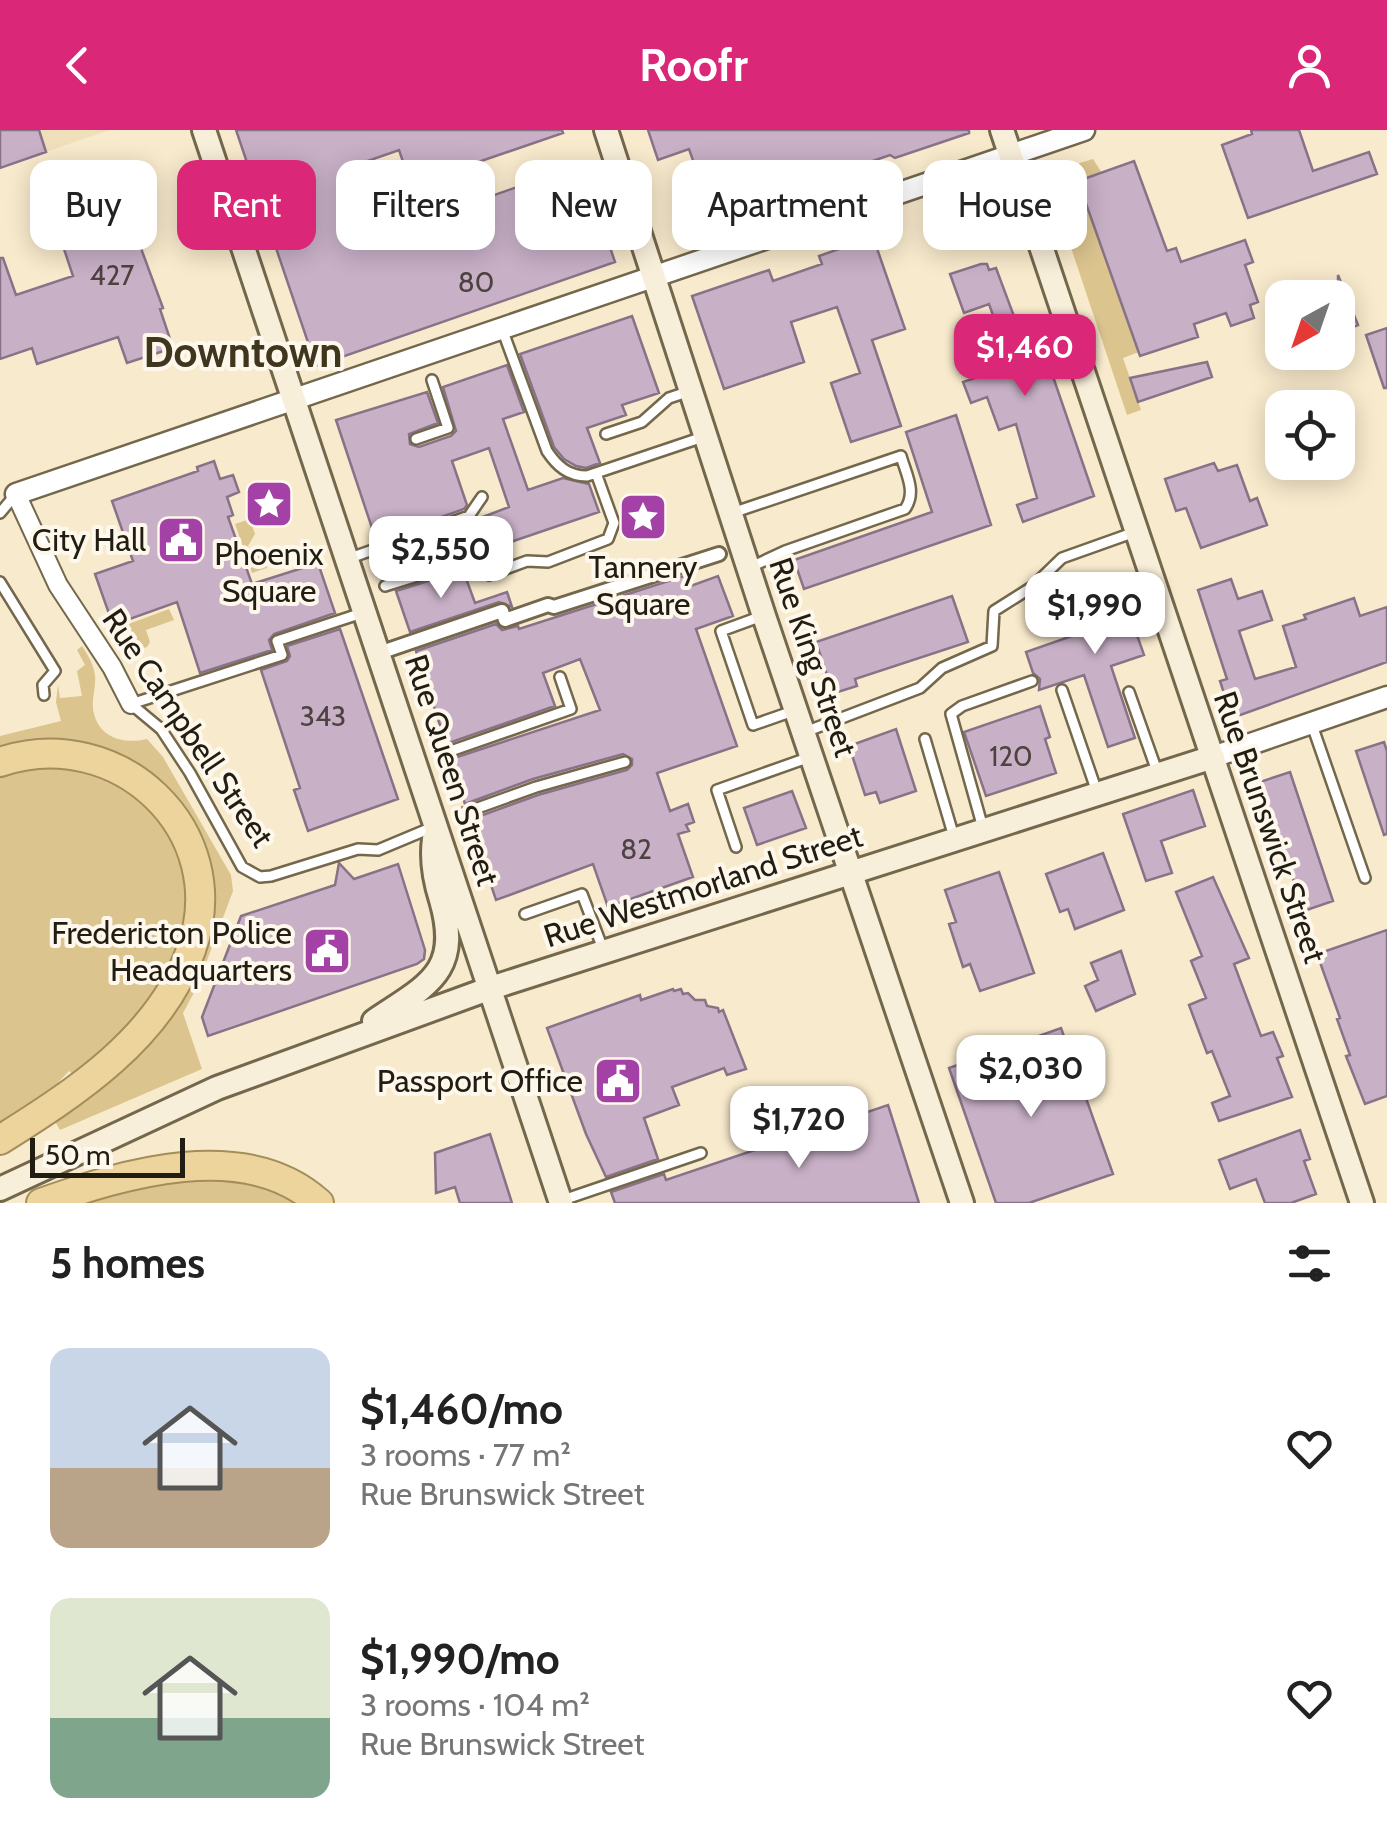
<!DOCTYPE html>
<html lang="en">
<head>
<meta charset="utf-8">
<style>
	:root { --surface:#fff; --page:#f6f6f6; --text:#222; --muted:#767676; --accent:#db2777 }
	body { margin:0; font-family:Cabin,sans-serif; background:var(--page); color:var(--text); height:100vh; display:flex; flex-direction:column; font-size:38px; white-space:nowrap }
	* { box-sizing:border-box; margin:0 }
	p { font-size:32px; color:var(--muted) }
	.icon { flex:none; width:55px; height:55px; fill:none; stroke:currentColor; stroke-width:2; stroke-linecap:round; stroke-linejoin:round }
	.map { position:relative; height:1073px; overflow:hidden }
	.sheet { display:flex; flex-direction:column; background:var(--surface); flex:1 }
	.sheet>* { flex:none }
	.top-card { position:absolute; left:30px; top:30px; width:1328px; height:90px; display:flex; gap:20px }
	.needle { width:65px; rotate:220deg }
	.buttons { position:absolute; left:1265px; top:150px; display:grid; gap:20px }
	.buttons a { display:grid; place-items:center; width:90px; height:90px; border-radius:20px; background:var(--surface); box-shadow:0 5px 25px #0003; font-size:50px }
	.scale { position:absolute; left:30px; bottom:25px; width:155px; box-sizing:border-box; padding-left:10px; border:5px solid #221d12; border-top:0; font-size:28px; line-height:35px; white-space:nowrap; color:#221d12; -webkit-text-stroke:8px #fef8ec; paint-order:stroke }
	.price { position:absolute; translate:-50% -85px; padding:0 22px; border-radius:20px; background:#fff; color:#222; font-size:32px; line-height:65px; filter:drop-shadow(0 2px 5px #0008) }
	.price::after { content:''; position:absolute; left:50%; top:60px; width:30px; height:22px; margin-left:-15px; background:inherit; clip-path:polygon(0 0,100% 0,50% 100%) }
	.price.on { background:var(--accent); color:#fff }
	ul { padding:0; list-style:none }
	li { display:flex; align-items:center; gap:30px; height:250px; padding:0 50px }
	li span { display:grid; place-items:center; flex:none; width:280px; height:200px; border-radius:20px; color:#555 }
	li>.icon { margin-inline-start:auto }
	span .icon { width:120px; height:120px; fill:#fffc; stroke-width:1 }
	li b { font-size:42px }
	h2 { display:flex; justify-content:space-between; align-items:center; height:120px; padding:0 50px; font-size:42px }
	.pill { padding:0 35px; border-radius:20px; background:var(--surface); box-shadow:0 5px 25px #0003; font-size:35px; line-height:90px }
	.pill.on { background:var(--accent); color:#fff }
	header { display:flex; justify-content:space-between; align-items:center; height:130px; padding:0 50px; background:var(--accent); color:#fff; font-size:45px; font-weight:700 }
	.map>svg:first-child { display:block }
	.built { fill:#efdfba }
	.green { fill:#dbc48e }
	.building { fill:#c8b0c7; stroke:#887287; stroke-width:2.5 }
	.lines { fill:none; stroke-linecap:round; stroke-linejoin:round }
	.service-casing { stroke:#73674c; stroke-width:14 }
	.pedestrian-casing { stroke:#73674c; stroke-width:18 }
	.minor-casing { stroke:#73674c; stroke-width:22 }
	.tertiary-casing { stroke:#73674c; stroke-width:25 }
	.secondary-casing { stroke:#73674c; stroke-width:28 }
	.trunk-casing { stroke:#a28d5b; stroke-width:32 }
	.service { stroke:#fff; stroke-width:9 }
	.pedestrian { stroke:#fff; stroke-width:12 }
	.minor { stroke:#fff; stroke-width:18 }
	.tertiary { stroke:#fff; stroke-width:20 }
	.secondary { stroke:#f8efda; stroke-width:22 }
	.trunk { stroke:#ecd49c; stroke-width:28 }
	.labels { text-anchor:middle; stroke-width:8; stroke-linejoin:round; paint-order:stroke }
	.number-label { font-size:28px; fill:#4c423f }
	.poi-label { font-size:32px; fill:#221d12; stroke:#fef8ec; text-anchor:end }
	.street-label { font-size:32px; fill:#221d12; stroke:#fef8ec }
	.district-label { font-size:42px; font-weight:bold; fill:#40361d; stroke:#fef8ec }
</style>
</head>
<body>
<header><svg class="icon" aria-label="back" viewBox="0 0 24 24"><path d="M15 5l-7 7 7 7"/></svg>Roofr<svg class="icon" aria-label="person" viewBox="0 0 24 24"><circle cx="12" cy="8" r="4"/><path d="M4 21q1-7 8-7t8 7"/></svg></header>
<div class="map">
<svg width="1387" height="1073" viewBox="0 0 1387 1073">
	<rect width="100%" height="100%" fill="#f8eacc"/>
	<path class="built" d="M0,0H109L0,38Z"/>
	<path class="green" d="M1093,29L1102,43L1078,52L1139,222L1123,228L1141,280L1127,285L1048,49L1054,41Z
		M250,389L255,404L248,416L254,423H262L267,438L252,443L235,394Z
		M169,479L174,490L146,500L150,512L147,517L133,521L119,507L115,499Z
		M82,516C88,525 94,535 95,546C96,556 92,568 93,578C96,607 123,615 147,609L163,627L231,745L233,761L197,857L183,883L202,939L60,1000L53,988L207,803C198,771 190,739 181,706C178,695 177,680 172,669C146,616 50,600 0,620V606L61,591L56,572L58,555L60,568L82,566L77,541L85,535L77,520Z
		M27,635C44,635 65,631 81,635C90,637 100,644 109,648C187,686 207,769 169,844C148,885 109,915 75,946L69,941L49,962L0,995V644Z
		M192,1046L246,1049L297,1073H87V1069Z"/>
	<path class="building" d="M0,0H39L46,22L0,38Z
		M236,0H562L563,3L411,55L399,20L356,35L368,71L386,65L398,99L571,38L583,70L526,90L522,100L532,105L598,82L615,132L316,236Z
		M648,0H969V3L895,28L890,25L696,91L689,71L700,50L689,19L658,30Z
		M1251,0H1299L1313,41L1369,22L1377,44L1248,88L1222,15L1252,4Z
		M1134,31L1167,121L1176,118L1181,132L1245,110L1253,132L1245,135L1258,172L1250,175L1254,188L1231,196L1226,183L1194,194L1198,207L1140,226L1078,51Z
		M118,56L163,178L160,179L173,218L127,233L118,207L37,234L32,218L0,229V128H3L16,165L73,146L56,95L82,86L77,70Z
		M873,107L905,199L872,210L901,296L851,312L831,253L860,243L837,177L791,192L804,232L724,259L692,166L769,140L773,151L822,134L819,126Z
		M981,134H987L989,140L996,138L1015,189L1022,187L1034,218L1039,217L1043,230L1047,229L1094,366L1023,392L1017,375L1037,368L1016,294L999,300L987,267L971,273L963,252L975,248L972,240L1008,227L989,174L964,183L950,144Z
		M1338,145L1358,195L1338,203Z
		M632,186L659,263L622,275L626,285L587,298L600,333L586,338L576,336L564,329L554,317L520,224Z
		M1387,198V258H1384L1366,205Z
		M1207,232L1212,247L1138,272L1130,248Z
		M507,235L524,282L503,289L528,360L563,348L589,354L599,382L487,420L480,418L391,446L383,425L509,377L489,318L452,331L467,375L464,379L376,410L336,290L427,262L438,293L409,304L410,314L419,317L451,306L456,301L443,257Z
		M956,285L991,395L804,459L794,430L932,382L906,302Z
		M214,331L220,349L233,345L239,362L227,367L233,385L228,387L252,454L318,433L335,483L274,504L269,510L272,520L200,543L177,472L113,495L95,444L133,431L112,371L198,341L197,337Z
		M1214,333L1218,341L1237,335L1250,371L1257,368L1267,395L1201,418L1186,378L1176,381L1165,349Z
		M463,440L475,473L507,462L512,477L499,472L410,502L396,461Z
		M684,446L688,457L718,446L733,486L696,499L737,616L657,643L670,681L688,674L694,692L686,695L689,701L678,704L693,747L608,777L593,734L496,770L469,690L538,665L627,640L632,635V629L623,624L533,649L465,674L451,629L600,580L580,529L543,543L555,576L446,614L416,521L496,494L502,500L518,496L519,499Z
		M1231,449L1238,469L1262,461L1272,490L1239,501L1255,549L1296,537L1283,496L1306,489L1304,485L1354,468L1360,486L1387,477V532L1232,588L1220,551L1227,549L1198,460Z
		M1124,453L1135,484L1130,485L1144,525L1111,536L1135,608L1108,617L1084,545L1039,560L1040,549L1033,543L1026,522L1072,506L1065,485L1093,475L1089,466Z
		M952,466L968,512L855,549L857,556L838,562L836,555L831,557L816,512Z
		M340,499L398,669L308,701L294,660L300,658L261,540L287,531L290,526L287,516Z
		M1040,576L1050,607L1045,609L1056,643L986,666L964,602Z
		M896,599L916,661L880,673L876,662L865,665L849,616Z
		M1384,612L1387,621V704L1384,705L1356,621Z
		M1290,642L1333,771L1304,781L1260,652Z
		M1193,660L1205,696L1161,711L1172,743L1146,751L1123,684Z
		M792,661L806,698L757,715L744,678Z
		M1103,723L1124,780L1075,799L1068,779L1060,782L1046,744Z
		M339,733L354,749L398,734L425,820L424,829L417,834L208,906L202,887L241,786L335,755Z
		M999,742L1034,843L980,861L970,834L963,837L949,794L956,792L945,760Z
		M1213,747L1249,828L1234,834L1261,906L1273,902L1283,926L1277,928L1292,967L1219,991L1212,973L1230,966L1212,921L1207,923L1189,875L1206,868L1191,831L1202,826L1176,762Z
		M1387,800V966L1365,974L1346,926L1350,925L1337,889L1340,888L1317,824Z
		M1121,821L1135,864L1096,881L1085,856L1098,850L1091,833Z
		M673,859L674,861L681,859L683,864L688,863L695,870H705L707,876L718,878L719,882L723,880L746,939L727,945L724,938L672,957L679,975L644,988L658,1029L606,1047L586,1004L547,898L640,865L641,870Z
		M1061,898L1113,1044L1029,1073H996L949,938Z
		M888,975L919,1073H615L611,1062L664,1044L666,1050Z
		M1300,1000L1310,1029L1304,1031L1316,1064L1291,1073H1265L1256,1049L1230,1059L1219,1030Z
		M490,1004L512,1073H460L455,1057L436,1063L435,1023Z"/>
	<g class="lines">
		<g class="service-casing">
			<path id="service" d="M529,97L600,73
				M502,199L547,321C557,336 568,346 587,346L703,307
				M606,304L642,292L669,268L687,262
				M416,309L448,298L432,250
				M0,383L16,364
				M732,383L901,326C906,344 917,362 905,379L785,421L751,437
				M350,428L469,386L482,367
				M0,452L55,541L43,555L44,565
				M385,456L482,426L489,445L527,431L548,432L608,409L614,393L596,343
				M762,486L721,501L753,595L796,580
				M1062,560L1097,662
				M1129,562L1158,644
				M131,574L161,599L190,643L242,737L260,747L271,746L358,719L378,720L433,697
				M131,574L282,525L277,511L362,483
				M1312,595L1365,748
				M805,602L920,558L942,538L992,516L994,481L1032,457L1062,428L1135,402
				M925,609L954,707
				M442,624L571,579L560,547
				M461,684L536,657L625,632
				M983,698L951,584L962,576L1032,551
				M736,717L717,660L810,627
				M525,784L582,764L603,819
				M563,1070L701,1023"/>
		</g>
		<g class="pedestrian-casing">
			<path id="pedestrian" d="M379,523L502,481L505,490L548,475L554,477L719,424"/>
		</g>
		<g class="minor-casing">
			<path id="minor" d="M16,364L58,455L112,537L131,574"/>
		</g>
		<g class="tertiary-casing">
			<path id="tertiary" d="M16,364L1084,0
				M1213,627L1387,567"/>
		</g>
		<g class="secondary-casing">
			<path id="secondary" d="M204,0L561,1073
				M606,0L764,486L962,1073
				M1002,0L1362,1073
				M374,891C427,855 462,843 441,770C435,751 431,730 434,709
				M0,1059L217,958L491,858L1213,627"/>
		</g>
		<g class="trunk-casing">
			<path id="trunk" d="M0,632C118,592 234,701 191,820C160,908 75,963 0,1010
				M41,1073C123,1044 245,1006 319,1073"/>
		</g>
		<use href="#service" class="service"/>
		<use href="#pedestrian" class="pedestrian"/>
		<use href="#minor" class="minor"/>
		<use href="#tertiary" class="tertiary"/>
		<use href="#secondary" class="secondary"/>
		<use href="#trunk" class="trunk"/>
	</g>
	<defs>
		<g id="sight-square" transform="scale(2.5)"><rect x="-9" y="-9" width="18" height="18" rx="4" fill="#a441a6" stroke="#fef8ec"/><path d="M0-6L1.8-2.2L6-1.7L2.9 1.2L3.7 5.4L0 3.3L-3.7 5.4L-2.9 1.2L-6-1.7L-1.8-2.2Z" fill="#fff"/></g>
		<g id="civic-square" transform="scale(2.5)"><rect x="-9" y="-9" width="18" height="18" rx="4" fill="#a441a6" stroke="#fef8ec"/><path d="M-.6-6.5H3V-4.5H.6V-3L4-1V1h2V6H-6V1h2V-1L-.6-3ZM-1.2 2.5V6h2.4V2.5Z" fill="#fff"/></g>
	</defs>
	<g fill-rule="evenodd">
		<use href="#sight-square" x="269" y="374"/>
		<use href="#sight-square" x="643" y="387"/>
		<use href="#civic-square" x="181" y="410"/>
		<use href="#civic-square" x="327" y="821"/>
		<use href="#civic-square" x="618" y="951"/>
	</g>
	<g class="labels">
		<g class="number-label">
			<text x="112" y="155">427</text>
			<text x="476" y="162">80</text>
			<text x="323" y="596">343</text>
			<text x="1011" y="636">120</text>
			<text x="636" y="729">82</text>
		</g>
		<g class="poi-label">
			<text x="146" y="421">City Hall</text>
			<text x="269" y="435" text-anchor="middle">Phoenix<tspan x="269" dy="37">Square</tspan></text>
			<text x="643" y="448" text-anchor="middle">Tannery<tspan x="643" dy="37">Square</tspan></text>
			<text x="292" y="814">Fredericton Police<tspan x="292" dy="37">Headquarters</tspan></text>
			<text x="583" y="962">Passport Office</text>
		</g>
		<g class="street-label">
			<text transform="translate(813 527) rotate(71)" y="11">Rue King Street</text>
			<text transform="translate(188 598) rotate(56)" y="11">Rue Campbell Street</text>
			<text transform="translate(452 640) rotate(72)" y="11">Rue Queen Street</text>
			<text transform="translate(1270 697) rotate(71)" y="11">Rue Brunswick Street</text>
			<text transform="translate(703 756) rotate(-18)" y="11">Rue Westmorland Street</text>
		</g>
		<g class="district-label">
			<text x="243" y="237">Downtown</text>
		</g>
	</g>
</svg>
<div class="buttons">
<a><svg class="needle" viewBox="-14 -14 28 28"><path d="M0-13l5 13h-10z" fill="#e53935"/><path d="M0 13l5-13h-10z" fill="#767676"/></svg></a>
<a><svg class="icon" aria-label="locate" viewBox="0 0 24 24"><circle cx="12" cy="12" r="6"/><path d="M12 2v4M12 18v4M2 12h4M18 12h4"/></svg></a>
</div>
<div class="scale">50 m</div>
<b class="price on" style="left:1025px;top:269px">$1,460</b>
<b class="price" style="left:441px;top:471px">$2,550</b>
<b class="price" style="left:1095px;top:527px">$1,990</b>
<b class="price" style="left:1031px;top:990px">$2,030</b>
<b class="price" style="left:799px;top:1041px">$1,720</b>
<div class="top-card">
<a class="pill">Buy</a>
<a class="pill on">Rent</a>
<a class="pill">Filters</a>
<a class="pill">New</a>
<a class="pill">Apartment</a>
<a class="pill">House</a>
</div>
</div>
<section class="sheet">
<h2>5 homes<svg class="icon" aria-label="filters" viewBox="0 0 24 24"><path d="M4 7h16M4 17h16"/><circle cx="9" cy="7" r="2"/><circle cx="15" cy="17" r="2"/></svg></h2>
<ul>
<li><span style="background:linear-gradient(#c9d6e8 60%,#b9a48a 0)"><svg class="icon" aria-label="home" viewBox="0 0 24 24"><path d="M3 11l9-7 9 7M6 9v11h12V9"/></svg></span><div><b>$1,460/mo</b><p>3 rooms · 77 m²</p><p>Rue Brunswick Street</p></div><svg class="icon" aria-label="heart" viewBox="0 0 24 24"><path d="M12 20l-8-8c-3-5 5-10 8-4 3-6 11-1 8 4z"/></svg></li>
<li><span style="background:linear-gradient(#dfe7d0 60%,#7fa58c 0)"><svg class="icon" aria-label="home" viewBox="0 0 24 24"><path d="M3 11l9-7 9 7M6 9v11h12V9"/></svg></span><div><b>$1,990/mo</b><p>3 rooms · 104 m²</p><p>Rue Brunswick Street</p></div><svg class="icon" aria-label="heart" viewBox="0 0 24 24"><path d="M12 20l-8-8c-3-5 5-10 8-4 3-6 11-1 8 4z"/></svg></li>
</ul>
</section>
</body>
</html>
